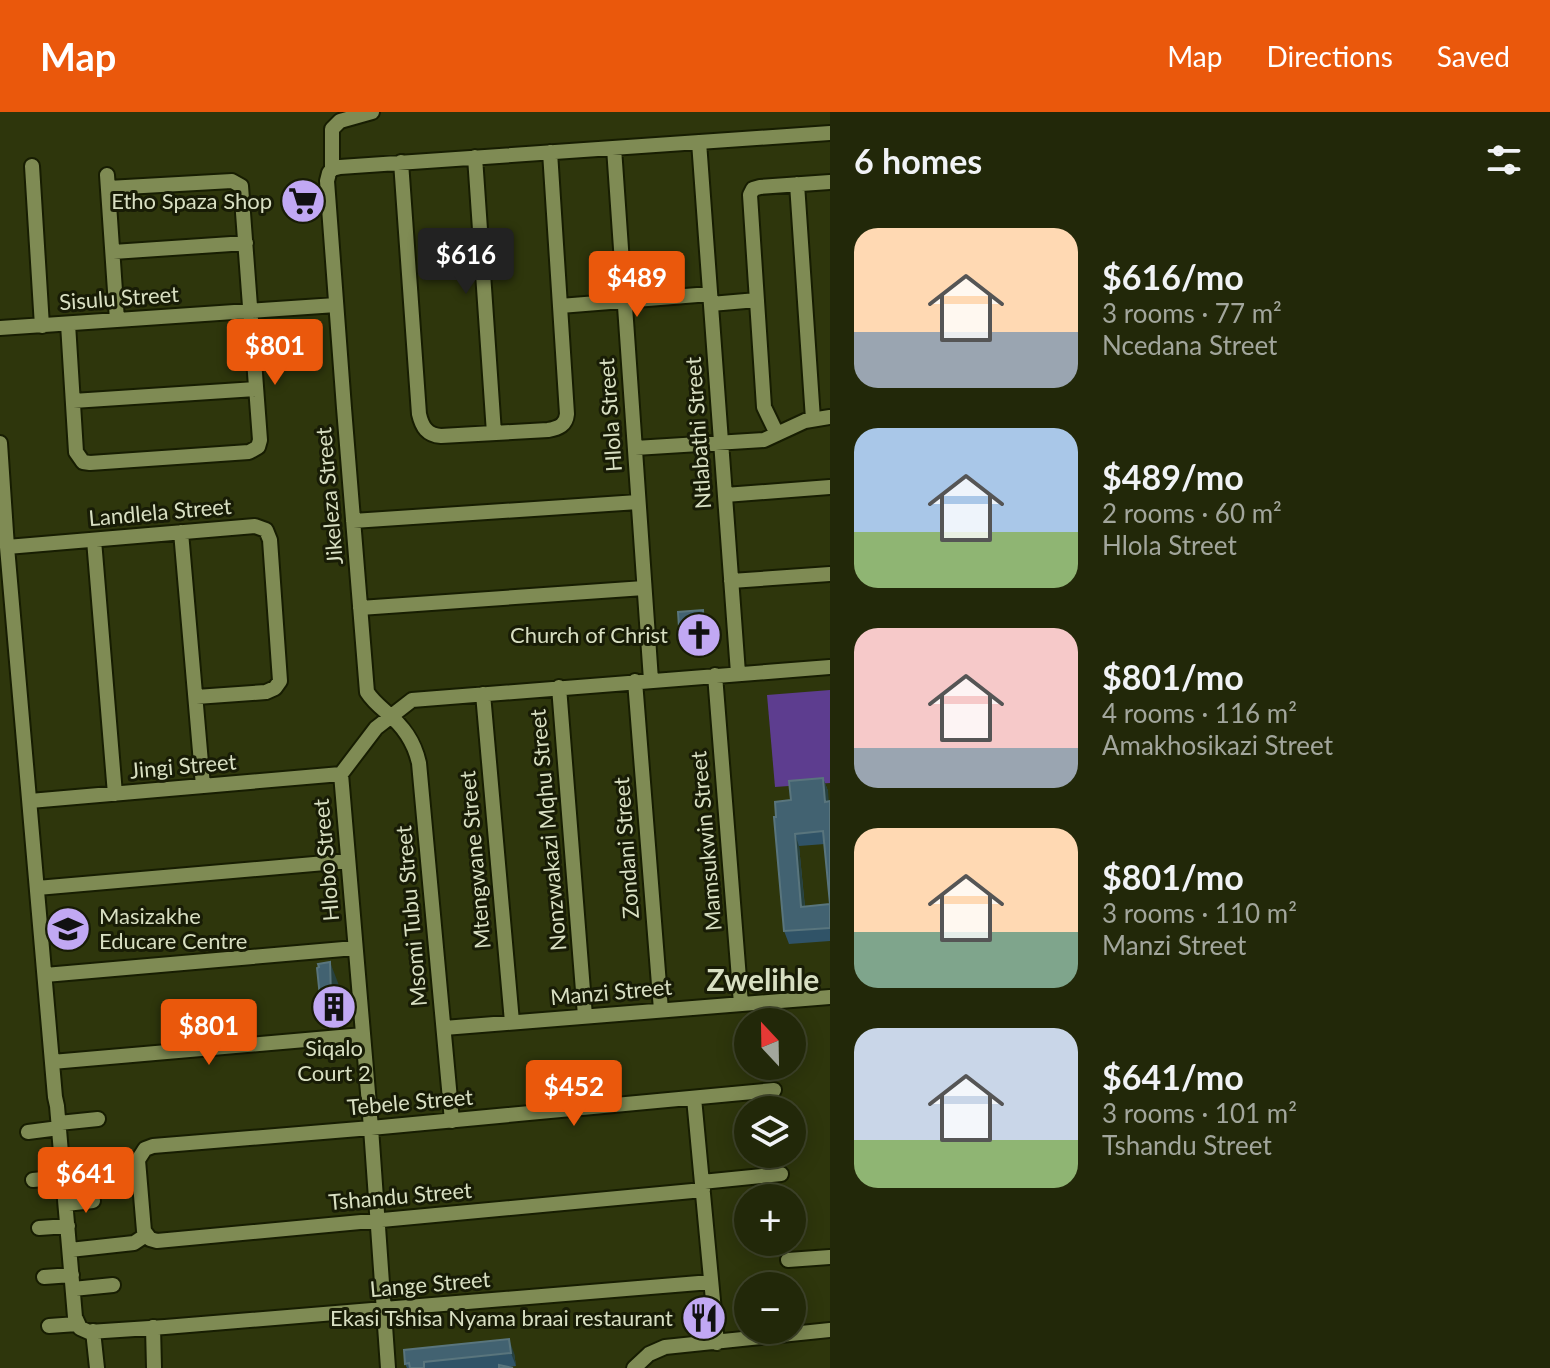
<!DOCTYPE html>
<html lang="en">
<head>
<meta charset="utf-8">
<style>
	:root { --surface:#222809; --page:#2a3012; --text:#f1f3f6; --muted:#a2a69c; --line:#3f442a; --accent:#ea580c }
	body { margin:0; font-family:Lato,sans-serif; background:var(--page); color:var(--text); height:100vh; display:flex; flex-direction:column; font-size:30px; white-space:nowrap }
	* { box-sizing:border-box; margin:0 }
	p { font-size:26px; color:var(--muted) }
	.icon { flex:none; width:44px; height:44px; fill:none; stroke:currentColor; stroke-width:2; stroke-linecap:round; stroke-linejoin:round }
	.map { position:relative; flex:1; overflow:hidden }
	.panel { display:flex; flex-direction:column; background:var(--surface); width:720px }
	.panel>* { flex:none }
	.needle { width:52px; rotate:338deg }
	.fabs { position:absolute; left:734px; top:896px; display:grid; gap:16px }
	.fabs a { display:grid; place-items:center; width:72px; height:72px; border-radius:50%; background:var(--surface); box-shadow:0 4px 20px #0003,0 0 0 2px var(--line); font-size:40px }
	.price { position:absolute; translate:-50% -68px; padding:0 18px; border-radius:8px; background:var(--accent); color:#fff; font-size:26px; line-height:52px; filter:drop-shadow(0 2px 4px #0008) }
	.price::after { content:''; position:absolute; left:50%; top:48px; width:24px; height:18px; margin-left:-12px; background:inherit; clip-path:polygon(0 0,100% 0,50% 100%) }
	.price.active { background:#222; color:#fff }
	ul { padding:0; list-style:none }
	li { display:flex; align-items:center; gap:24px; height:200px; padding:0 24px }
	li span { display:grid; place-items:center; flex:none; width:224px; height:160px; border-radius:24px; color:#555 }
	li>.icon { margin-inline-start:auto }
	span .icon { width:96px; height:96px; fill:#fffc; stroke-width:1 }
	li b { font-size:34px }
	h2 { display:flex; justify-content:space-between; align-items:center; height:96px; padding:0 24px; font-size:34px }
	header { display:flex; align-items:center; gap:48px; box-sizing:border-box; height:112px; padding:0 40px; background:var(--accent); color:#fff }
	header strong { font-size:38px }
	nav { display:flex; gap:44px; margin-inline-start:auto; font-size:28px }
	main { display:flex; flex:1; min-height:0 }
	.map>svg:first-child { display:block }
	.green { fill:#5d3d8f }
	.lines { fill:none; stroke-linecap:round; stroke-linejoin:round }
	.minor-casing { stroke:#171d02; stroke-width:18 }
	.minor { stroke:#7f8b54; stroke-width:14 }
	.wall { fill:#305367; fill-rule:evenodd }
	.shaded-wall { fill:#27413e }
	.building { fill:#426271; stroke:#59757d; stroke-width:2; fill-rule:evenodd }
	.labels { text-anchor:middle; stroke-width:6; stroke-linejoin:round; paint-order:stroke }
	.poi-label { font-size:22px; fill:#d8dfc2; stroke:#181c06; text-anchor:end }
	.street-label { font-size:22px; fill:#d8dfc2; stroke:#181c06 }
	.district-label { font-size:30px; font-weight:bold; fill:#d8dfc2; stroke:#181c06 }
</style>
</head>
<body>
<header>
<strong>Map</strong>
<nav><a>Map</a><a>Directions</a><a>Saved</a></nav>
</header>
<main>
<div class="map">
<svg width="830" height="1256" viewBox="0 0 830 1256">
	<rect width="100%" height="100%" fill="#2e360c"/>
	<path class="green" d="M830,578V671L775,675L767,583Z"/>
	<g class="lines">
		<g class="minor-casing">
			<path id="minor" d="M372,0L340,9L332,17V57L329,61L327,69L344,296L367,580C372,588 379,594 386,600C403,614 414,629 419,651L452,1009
				M699,30L738,561
				M614,36L651,568
				M475,45L494,321
				M401,50L419,302C422,315 427,323 441,324L548,318C559,316 566,313 567,302L550,40
				M32,54L42,214
				M332,57L340,55L830,21
				M107,63L117,208
				M797,72L813,307
				M113,140L246,131
				M711,192L757,188
				M560,194L710,182
				M68,212L76,340L83,350L90,351L249,340L258,335L260,328L241,74L232,69L108,76
				M0,216L336,193
				M73,289L256,277
				M777,322L764,295L750,83L753,77L760,75L830,70
				M0,331L7,435L55,985L57,994L75,1205L80,1216L89,1220L165,1215L711,1170
				M635,336L764,328L805,309L830,305
				M725,383L830,375
				M353,409L638,390
				M181,420L203,674
				M94,428L115,682
				M7,435L255,414L266,418L270,428L280,569L275,576L266,580L196,585
				M731,469L830,462
				M360,496L644,476
				M715,563L741,892
				M635,569L661,898
				M559,575L585,904
				M483,582L512,910
				M30,689L341,662
				M37,776L348,749
				M45,863L355,836
				M444,916L830,885
				M52,950L363,923
				M694,986L717,1231
				M59,1011L98,1007
				M28,1020L59,1016
				M62,1050L89,1048
				M33,1068L63,1065
				M702,1070L781,1062
				M703,1078L157,1129L150,1127L144,1119L138,1048L145,1037L153,1034L371,1016L774,978
				M66,1092L93,1089
				M39,1116L68,1114
				M70,1138L134,1131L146,1123
				M788,1148L830,1145
				M44,1165L72,1163
				M73,1177L113,1173
				M49,1214L77,1212
				M153,1215L154,1256
				M93,1219L97,1256
				M388,1256L371,1016L341,662L376,616L412,588L830,555
				M634,1256L649,1242L665,1235L830,1218"/>
		</g>
		<use href="#minor" class="minor"/>
	</g>
	<path class="wall" d="M703,498L710,516L711,530L686,533L679,515Z
		M823,666L828,679V690L830,689V829L789,832L784,819L776,705ZM825,732L830,792L805,795L799,734Z
		M340,876V909L329,911L320,885Z
		M514,1241L516,1254L509,1255L513,1256H407L405,1252Z"/>
	<path class="shaded-wall" d="M703,498L710,516L711,530L704,513Z
		M823,666L828,679L830,703L825,690Z
		M795,722L799,734L806,808L801,795Z
		M330,850L340,876V909L331,884Z
		M509,1227L514,1241L516,1254L511,1241Z"/>
	<path class="building" d="M703,498L704,513L679,515L678,500Z
		M823,666L825,690L830,689V816L784,819L774,705H776L775,690L791,688L789,669ZM823,719L830,792L801,795L795,722Z
		M330,850L331,884L320,885L317,856L319,855L318,852Z
		M509,1227L511,1241L424,1250V1256H410L409,1251L405,1252L404,1238Z
		M499,1253L513,1256H499Z"/>
	<defs>
		<g id="supermarket-disc" transform="scale(2.3)"><circle r="9.5" fill="#c1a8f3" stroke="#181c06"/><path d="M-6-5.5h2.5l.6 2H6L4.5 2H-2.5L-4.4-4H-6ZM-1.5 3.2a1.3 1.3 0 1 0 .1 0ZM3 3.2a1.3 1.3 0 1 0 .1 0Z" fill="#111"/></g>
		<g id="church-disc" transform="scale(2.3)"><circle r="9.5" fill="#c1a8f3" stroke="#181c06"/><path d="M-1.2-6h2.4v3.5h3.3v2.4h-3.3V6h-2.4V-.1h-3.3v-2.4h3.3Z" fill="#111"/></g>
		<g id="school-disc" transform="scale(2.3)"><circle r="9.5" fill="#c1a8f3" stroke="#181c06"/><path d="M0-5L7-2L0 1L-7-2ZM-4 1L0 2.5L4 1V4Q0 6-4 4Z" fill="#111"/></g>
		<g id="building-disc" transform="scale(2.3)"><circle r="9.5" fill="#c1a8f3" stroke="#181c06"/><path d="M-4-6H4V6H1V3H-1V6H-4ZM-2.5-4.3h1.7v1.8h-1.7ZM.8-4.3h1.7v1.8H.8ZM-2.5-1h1.7V.8h-1.7ZM.8-1h1.7V.8H.8Z" fill="#111"/></g>
		<g id="restaurant-disc" transform="scale(2.3)"><circle r="9.5" fill="#c1a8f3" stroke="#181c06"/><path d="M-5-6h1v4h1v-4h1v4h1v-4h1v5L-1.5 .5V6h-2V.5L-5-1ZM5-6V6H3V1.5H1.5Q1.5-4 5-6Z" fill="#111"/></g>
	</defs>
	<g fill-rule="evenodd">
		<use href="#supermarket-disc" x="303" y="89"/>
		<use href="#church-disc" x="699" y="523"/>
		<use href="#school-disc" x="68" y="817"/>
		<use href="#building-disc" x="334" y="895"/>
		<use href="#restaurant-disc" x="704" y="1206"/>
	</g>
	<g class="labels">
		<g class="poi-label">
			<text x="272" y="97">Etho Spaza Shop</text>
			<text x="668" y="531">Church of Christ</text>
			<text x="99" y="812" text-anchor="start">Masizakhe<tspan x="99" dy="25">Educare Centre</tspan></text>
			<text x="334" y="944" text-anchor="middle">Siqalo<tspan x="334" dy="25">Court 2</tspan></text>
			<text x="673" y="1214">Ekasi Tshisa Nyama braai restaurant</text>
		</g>
		<g class="street-label">
			<text transform="translate(119 186) rotate(-4)" y="8">Sisulu Street</text>
			<text transform="translate(610 303) rotate(-94)" y="8">Hlola Street</text>
			<text transform="translate(698 321) rotate(-94)" y="8">Ntlabathi Street</text>
			<text transform="translate(329 384) rotate(-95)" y="8">Jikeleza Street</text>
			<text transform="translate(160 400) rotate(-5)" y="8">Landlela Street</text>
			<text transform="translate(183 654) rotate(-5)" y="8">Jingi Street</text>
			<text transform="translate(548 718) rotate(-95)" y="8">Nonzwakazi Mqhu Street</text>
			<text transform="translate(706 729) rotate(-95)" y="8">Mamsukwin Street</text>
			<text transform="translate(626 736) rotate(-94)" y="8">Zondani Street</text>
			<text transform="translate(326 748) rotate(-95)" y="8">Hlobo Street</text>
			<text transform="translate(475 748) rotate(-95)" y="8">Mtengwane Street</text>
			<text transform="translate(411 804) rotate(-95)" y="8">Msomi Tubu Street</text>
			<text transform="translate(611 880) rotate(-5)" y="8">Manzi Street</text>
			<text transform="translate(410 990) rotate(-5)" y="8">Tebele Street</text>
			<text transform="translate(400 1084) rotate(-5)" y="8">Tshandu Street</text>
			<text transform="translate(430 1172) rotate(-5)" y="8">Lange Street</text>
		</g>
		<g class="district-label">
			<text x="763" y="879">Zwelihle</text>
		</g>
	</g>
</svg>
<div class="fabs">
<a><svg class="needle" viewBox="-14 -14 28 28"><path d="M0-13l5 13h-10z" fill="#e53935"/><path d="M0 13l5-13h-10z" fill="#a2a69c"/></svg></a>
<a><svg class="icon" aria-label="layers" viewBox="0 0 24 24"><path d="M12 4l9 5-9 5-9-5zM3 14l9 5 9-5"/></svg></a>
<a>+</a>
<a>−</a>
</div>
<b class="price active" style="left:466px;top:184px">$616</b>
<b class="price" style="left:637px;top:207px">$489</b>
<b class="price" style="left:275px;top:275px">$801</b>
<b class="price" style="left:209px;top:955px">$801</b>
<b class="price" style="left:574px;top:1016px">$452</b>
<b class="price" style="left:86px;top:1103px">$641</b>
</div>
<section class="panel">
<h2>6 homes<svg class="icon" aria-label="filters" viewBox="0 0 24 24"><path d="M4 7h16M4 17h16"/><circle cx="9" cy="7" r="2"/><circle cx="15" cy="17" r="2"/></svg></h2>
<ul>
<li><span style="background:linear-gradient(#ffd9b3 65%,#9aa5b1 0)"><svg class="icon" aria-label="home" viewBox="0 0 24 24"><path d="M3 11l9-7 9 7M6 9v11h12V9"/></svg></span><div><b>$616/mo</b><p>3 rooms · 77 m²</p><p>Ncedana Street</p></div></li>
<li><span style="background:linear-gradient(#a9c7e8 65%,#8fb573 0)"><svg class="icon" aria-label="home" viewBox="0 0 24 24"><path d="M3 11l9-7 9 7M6 9v11h12V9"/></svg></span><div><b>$489/mo</b><p>2 rooms · 60 m²</p><p>Hlola Street</p></div></li>
<li><span style="background:linear-gradient(#f6c9c9 75%,#9aa5b1 0)"><svg class="icon" aria-label="home" viewBox="0 0 24 24"><path d="M3 11l9-7 9 7M6 9v11h12V9"/></svg></span><div><b>$801/mo</b><p>4 rooms · 116 m²</p><p>Amakhosikazi Street</p></div></li>
<li><span style="background:linear-gradient(#ffd9b3 65%,#7fa58c 0)"><svg class="icon" aria-label="home" viewBox="0 0 24 24"><path d="M3 11l9-7 9 7M6 9v11h12V9"/></svg></span><div><b>$801/mo</b><p>3 rooms · 110 m²</p><p>Manzi Street</p></div></li>
<li><span style="background:linear-gradient(#c9d6e8 70%,#8fb573 0)"><svg class="icon" aria-label="home" viewBox="0 0 24 24"><path d="M3 11l9-7 9 7M6 9v11h12V9"/></svg></span><div><b>$641/mo</b><p>3 rooms · 101 m²</p><p>Tshandu Street</p></div></li>
</ul>
</section>
</main>
</body>
</html>
